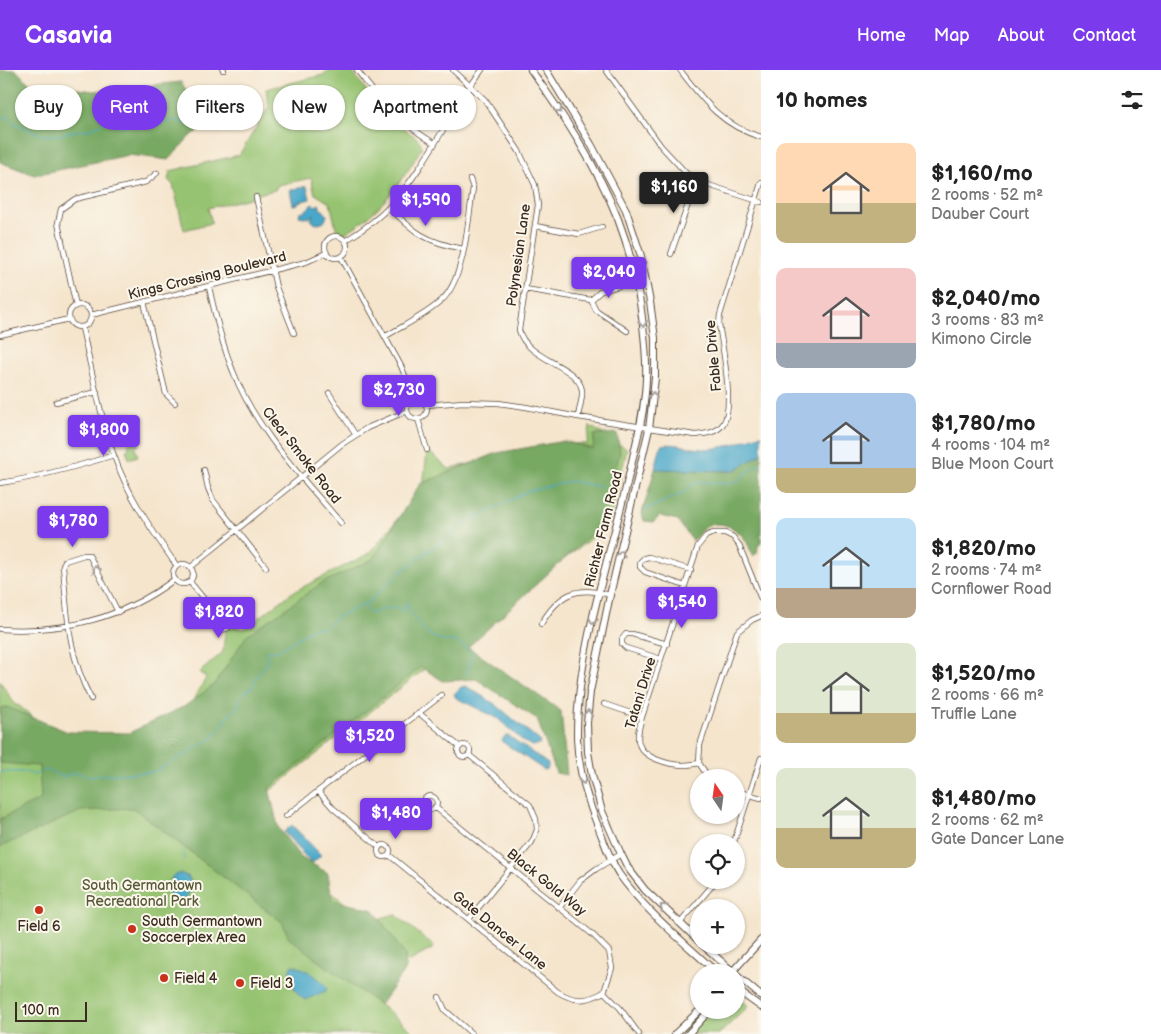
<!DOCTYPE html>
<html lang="en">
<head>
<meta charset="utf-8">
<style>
	:root { --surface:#fff; --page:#f6f6f6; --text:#222; --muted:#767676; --accent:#7c3aed }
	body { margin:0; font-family:"Balsamiq Sans",sans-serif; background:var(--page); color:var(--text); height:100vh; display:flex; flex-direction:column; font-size:19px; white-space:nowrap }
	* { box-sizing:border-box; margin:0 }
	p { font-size:16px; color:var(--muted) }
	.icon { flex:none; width:28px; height:28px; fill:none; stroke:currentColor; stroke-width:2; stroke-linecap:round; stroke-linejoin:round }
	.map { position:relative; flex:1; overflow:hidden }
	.side { display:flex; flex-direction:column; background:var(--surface); width:400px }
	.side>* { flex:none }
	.banner { position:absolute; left:15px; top:15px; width:475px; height:45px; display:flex; gap:10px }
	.needle { width:32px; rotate:347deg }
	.buttons { position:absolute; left:690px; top:699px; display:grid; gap:10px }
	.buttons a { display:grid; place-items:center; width:55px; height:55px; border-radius:50%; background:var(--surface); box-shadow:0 1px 4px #0004; font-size:25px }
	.scale { position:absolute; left:15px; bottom:12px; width:72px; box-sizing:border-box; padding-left:5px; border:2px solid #3b2a1e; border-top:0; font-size:14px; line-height:18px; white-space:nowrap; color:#3b2a1e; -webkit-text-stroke:4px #fbf7ec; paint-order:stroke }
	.price { position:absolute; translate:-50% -42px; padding:0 11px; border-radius:5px; background:var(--accent); color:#fff; font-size:16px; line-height:32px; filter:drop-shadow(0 1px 2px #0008) }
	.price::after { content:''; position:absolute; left:50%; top:30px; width:15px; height:11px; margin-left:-8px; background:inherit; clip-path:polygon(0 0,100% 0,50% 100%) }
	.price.selected { background:#222; color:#fff }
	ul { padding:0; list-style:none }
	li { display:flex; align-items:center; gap:15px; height:125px; padding:0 15px }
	li span { display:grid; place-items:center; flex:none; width:140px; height:100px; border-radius:10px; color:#555 }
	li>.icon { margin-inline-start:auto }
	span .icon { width:60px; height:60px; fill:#fffc; stroke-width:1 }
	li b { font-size:21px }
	h2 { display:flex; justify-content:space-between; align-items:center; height:60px; padding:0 15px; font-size:21px }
	.tag { padding:0 18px; border-radius:22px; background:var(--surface); box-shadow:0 1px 4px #0004; font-size:18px; line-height:45px }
	.tag.selected { background:var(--accent); color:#fff }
	header { display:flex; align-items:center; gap:30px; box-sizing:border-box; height:70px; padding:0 25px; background:var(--accent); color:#fff }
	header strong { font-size:24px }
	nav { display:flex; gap:28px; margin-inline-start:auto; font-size:18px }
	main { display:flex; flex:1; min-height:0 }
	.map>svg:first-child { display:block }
	.green { fill:#96c371; stroke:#687648 }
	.forest { fill:#78a963; stroke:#5a6a40 }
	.water { fill:#4aa7c9; stroke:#426874 }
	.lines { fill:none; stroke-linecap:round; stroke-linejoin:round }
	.stream { stroke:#4aa7c9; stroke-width:1 }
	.street-casing { stroke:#574638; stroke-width:6 }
	.secondary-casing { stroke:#574638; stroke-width:8 }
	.street { stroke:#fff; stroke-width:4.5 }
	.secondary { stroke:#fff; stroke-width:6 }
	.oneway { stroke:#a79f9a }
	.poi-dot { fill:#c8321e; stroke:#fbf7ec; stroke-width:2 }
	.labels { text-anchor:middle; stroke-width:4; stroke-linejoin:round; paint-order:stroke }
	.street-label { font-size:14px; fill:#3b2a1e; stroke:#fbf7ec }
	.park-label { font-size:14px; fill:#565837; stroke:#fbf7ec }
	.poi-label { font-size:14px; fill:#3b2a1e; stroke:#fbf7ec; text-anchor:start }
</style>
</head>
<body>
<header>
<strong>Casavia</strong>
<nav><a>Home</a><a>Map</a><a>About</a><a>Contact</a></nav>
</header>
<main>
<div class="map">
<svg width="761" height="964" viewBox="0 0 761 964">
	<rect width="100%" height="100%" fill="#fbf7ec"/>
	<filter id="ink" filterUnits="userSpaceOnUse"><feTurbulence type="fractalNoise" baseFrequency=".02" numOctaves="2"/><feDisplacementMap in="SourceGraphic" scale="10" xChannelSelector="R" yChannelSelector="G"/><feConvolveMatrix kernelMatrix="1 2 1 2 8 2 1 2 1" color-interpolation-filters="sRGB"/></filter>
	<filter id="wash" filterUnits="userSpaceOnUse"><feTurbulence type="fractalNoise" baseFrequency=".0096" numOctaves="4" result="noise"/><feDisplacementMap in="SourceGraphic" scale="20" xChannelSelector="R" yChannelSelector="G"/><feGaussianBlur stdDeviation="1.12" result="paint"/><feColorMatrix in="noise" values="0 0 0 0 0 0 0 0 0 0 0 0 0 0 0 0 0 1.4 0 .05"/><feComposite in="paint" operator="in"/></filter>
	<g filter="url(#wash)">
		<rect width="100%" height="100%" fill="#f5e5cd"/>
		<path class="green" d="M328,0H351C368,23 384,44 407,61C415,67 419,67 422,77C403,111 379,144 345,163L337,162L330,133L315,124L311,108L278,115L275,120L254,125V127L208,138L212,153L184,160L173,115L168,110L170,101L239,85L269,37L266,19L323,5Z
			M590,356L627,379L609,454L253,734L315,809L371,854L338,900L416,964H0V611L16,636L18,635L60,669H128L188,639L206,608L200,602L223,582L225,560L230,555L244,559L293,522L370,483L423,417L427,380L449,399C490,389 545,371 587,374Z
			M137,370L139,375L135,377L138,386L129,389L126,380L129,379L128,374Z
			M395,844L434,876L432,879L410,891L399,892L376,856L381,848Z
			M736,926L749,936L719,964H679L706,940H736Z"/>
		<path class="forest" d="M0,0H16L29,13L94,21L181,12L209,55L190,66L169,90L129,85L34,105L0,92Z
			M617,363L620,382L602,454L468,577L561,641L567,705L556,703L537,649L476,609L443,611L421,597L269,718L278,757L300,787L328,803L332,830L374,840L405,885L406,898L380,935L332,901L289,868L282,852L133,738L81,741L0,777V749L41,729L39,696L0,693V638L7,637L68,662L129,663L185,636L214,615L247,565L322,513L373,489L420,414L497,383L564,371L593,379L594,365Z
			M761,384V472L758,476L757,483L753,486C750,480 748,473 744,468C737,459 723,451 711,455C703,457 698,465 693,471L677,450L660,446L654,452L644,451L642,443L655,399L733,401Z"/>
		<path class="water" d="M307,116L310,129L298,132V134L293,135L290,120Z
			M312,134L315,136L319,134L320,136V139L323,140L327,145L325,151L316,154L313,152L311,149L314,144L309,148L299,146L300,142L305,141Z
			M761,364V384L733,401L655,399L661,375C678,372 689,379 704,379C724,379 743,371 761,364Z
			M466,616L495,634L540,671V674L533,676L524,672L497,648L456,628L454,624L461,617Z
			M505,666H509L548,694V698L544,700L504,673L502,670Z
			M292,755L321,785L312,794L284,762Z
			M180,803L189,807L192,818L184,831L176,833L170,827L167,817L173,806Z
			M292,895C303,897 321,908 327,918L326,921L305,930C296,925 285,904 292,895Z"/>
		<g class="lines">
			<path class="stream" d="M0,49L9,46L12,52L41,65H58L74,61L87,60L106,52L125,56L131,51L159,55L174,50L185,54L189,50L211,49
				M645,440L685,422L692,414L702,412L729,414L739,410L754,397L761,394
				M364,534L366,540L371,544L385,538L390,540L394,536L402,541L404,535L407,532L410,543L428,564L442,571H455L469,580L472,586L467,604
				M0,702H26L35,705C49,695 51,703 64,707C71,702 78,701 85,706L154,702L213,668L229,645L237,638L241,625L250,619L259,603L267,594V580L276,582L315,557L324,559L335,548L370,531L403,500L464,454L528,421L571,411L603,417
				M184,780V789"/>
		</g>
	</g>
	<g filter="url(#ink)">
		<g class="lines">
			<g class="street-casing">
				<path id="street" d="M223,0H224
					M357,0C379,31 401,53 434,73
					M453,0L485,30L519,81L535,115L538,135L519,260C526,290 578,295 582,320C583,328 579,339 578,347
					M606,0L661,76L686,103L696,111L761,132
					M680,0C704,31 722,56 761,67
					M256,127L276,217L294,263
					M389,137C414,163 427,172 463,179
					M535,156L579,164L602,157
					M325 177a11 11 0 1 1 22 0a11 11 0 1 1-22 0Z
					M345,171C361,161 377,150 390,136C427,96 449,43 482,0
					M671,184L696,111
					M341,187L401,296L408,313L413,330
					M209,217C215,245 222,274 233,301C255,359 301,406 341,453
					M525,219L591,230L596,240L627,261
					M591,230L601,221L619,216
					M144,232L166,324L175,333
					M69 246a11 11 0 1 1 22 0a11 11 0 1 1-22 0Z
					M76,236L58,153L61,139L75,129L146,112L157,103
					M91,245L306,192L326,183
					M82,258C92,300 99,343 113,383C127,424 152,461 177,496
					M0,265L69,249
					M386,266C404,255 425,246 441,231C465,210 468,150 473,118L470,109
					M329,323L355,364
					M407 339a10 10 0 1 1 20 0a10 10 0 1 1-20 0Z
					M56,332L97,322
					M426,335L463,332L498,333L526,337L578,347L695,365C705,364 717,363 723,354C735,338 722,275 719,254L720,245L761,113
					M418,349L427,380
					M204,400L208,418L213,430L266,497
					M0,413C39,407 76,397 114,385
					M173 504a10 10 0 1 1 20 0a10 10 0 1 1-20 0Z
					M191,497L342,374L367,358L407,341
					M190,512L212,539C211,548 215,555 222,560L228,558L229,552L222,542L212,539
					M685,516L645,502L640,497V492L644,488L649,487L691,500
					M541,554C559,524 576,515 610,525
					M0,559C63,563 124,548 175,509
					M661,589L626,578L622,574V569L626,564H632L667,574
					M91,629C68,585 67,544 63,495L65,491L84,485H89L118,542
					M604,634L642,647
					M419,643L460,677
					M458 681a6 6 0 1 1 12 0a6 6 0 1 1-12 0Z
					M699,693C694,694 688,695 683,695C670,695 643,688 639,674C636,665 640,655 642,647L698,476L706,466L713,463H725L733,467L739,475L761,529
					M709,708L699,693L700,675L737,562L752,550L761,546
					M318,721L333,738L379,777
					M736,721L761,728
					M423 733a7 7 0 1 1 14 0a7 7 0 1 1-14 0Z
					M435,737L592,864L609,881L612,898L604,922
					M286,746L442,625
					M734,772L761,688
					M378 781a6 6 0 1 1 12 0a6 6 0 1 1-12 0Z
					M389,785L558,922C575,932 586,932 604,922
					M559,838L580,811L596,799L621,784
					M469,849L532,772L537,760L536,749L530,735L469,685
					M680,853L717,810
					M604,922L620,938L639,964
					M439,927L445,940L472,964"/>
			</g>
			<g class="secondary-casing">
				<path id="secondary" d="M531,0C564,46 597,96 618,149C631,183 639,220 643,255C645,273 647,291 646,309C645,336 639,362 633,387C614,477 576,577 577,668C578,699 587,730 599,759C605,774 610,790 619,804C645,841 683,871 716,902
					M546,0L591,74L626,140L641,186L650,232L655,268V308L649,359L610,525L590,622L587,653L588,682L592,705L602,741L621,784L628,798L645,820L699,871
					M703,875L733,902
					M732,902L761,870
					M736,905L761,926
					M736,919L761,937
					M675,964L700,940
					M688,964L710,940"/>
			</g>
			<use href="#street" class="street"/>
			<use href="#secondary" class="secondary"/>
		</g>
		<defs><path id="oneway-chevron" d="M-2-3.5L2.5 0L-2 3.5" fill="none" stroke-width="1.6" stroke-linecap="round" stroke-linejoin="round" transform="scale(1.25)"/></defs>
		<g class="oneway">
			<use href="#oneway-chevron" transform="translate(559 40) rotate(57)"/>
			<use href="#oneway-chevron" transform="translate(643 254) rotate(83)"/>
			<use href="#oneway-chevron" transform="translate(653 325) rotate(-83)"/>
			<use href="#oneway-chevron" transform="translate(621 484) rotate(-77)"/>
			<use href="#oneway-chevron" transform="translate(96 499) rotate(-116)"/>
			<use href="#oneway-chevron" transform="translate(593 551) rotate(102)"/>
			<use href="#oneway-chevron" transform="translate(588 643) rotate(-86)"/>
			<use href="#oneway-chevron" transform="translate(583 711) rotate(77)"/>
			<use href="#oneway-chevron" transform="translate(663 837) rotate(-137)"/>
		</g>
	</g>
	<g class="poi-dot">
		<circle cx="39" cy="840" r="5"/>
		<circle cx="132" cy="859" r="5"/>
		<circle cx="164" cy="908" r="5"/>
		<circle cx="240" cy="913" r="5"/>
	</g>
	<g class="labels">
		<g class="street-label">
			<text transform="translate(518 185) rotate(-82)" y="5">Polynesian Lane</text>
			<text transform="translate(207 205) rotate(-14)" y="5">Kings Crossing Boulevard</text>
			<text transform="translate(713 286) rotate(-95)" y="5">Fable Drive</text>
			<text transform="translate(302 385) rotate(52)" y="5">Clear Smoke Road</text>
			<text transform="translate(603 459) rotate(-76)" y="5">Richter Farm Road</text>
			<text transform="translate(640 623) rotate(-73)" y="5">Tatani Drive</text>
			<text transform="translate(547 812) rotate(39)" y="5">Black Gold Way</text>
			<text transform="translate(500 860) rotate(39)" y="5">Gate Dancer Lane</text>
		</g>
		<g class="park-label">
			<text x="142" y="820">South Germantown<tspan x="142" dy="16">Recreational Park</tspan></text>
		</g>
		<g class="poi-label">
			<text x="142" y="856">South Germantown<tspan x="142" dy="16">Soccerplex Area</tspan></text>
			<text x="39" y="861" text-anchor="middle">Field 6</text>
			<text x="174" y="913">Field 4</text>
			<text x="250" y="918">Field 3</text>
		</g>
	</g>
</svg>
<div class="buttons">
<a><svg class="needle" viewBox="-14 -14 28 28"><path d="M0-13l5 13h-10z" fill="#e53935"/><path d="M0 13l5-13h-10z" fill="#767676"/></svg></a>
<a><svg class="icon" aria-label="locate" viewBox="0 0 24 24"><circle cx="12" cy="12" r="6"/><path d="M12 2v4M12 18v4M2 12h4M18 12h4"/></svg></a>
<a>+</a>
<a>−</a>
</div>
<div class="scale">100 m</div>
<b class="price selected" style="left:674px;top:144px">$1,160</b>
<b class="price" style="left:426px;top:157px">$1,590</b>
<b class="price" style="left:609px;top:229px">$2,040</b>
<b class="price" style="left:399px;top:347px">$2,730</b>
<b class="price" style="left:104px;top:387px">$1,800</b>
<b class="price" style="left:73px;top:478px">$1,780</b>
<b class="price" style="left:682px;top:559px">$1,540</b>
<b class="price" style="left:219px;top:569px">$1,820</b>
<b class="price" style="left:370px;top:693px">$1,520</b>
<b class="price" style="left:396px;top:770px">$1,480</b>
<div class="banner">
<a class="tag">Buy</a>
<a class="tag selected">Rent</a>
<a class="tag">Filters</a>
<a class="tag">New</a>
<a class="tag">Apartment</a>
</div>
</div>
<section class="side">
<h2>10 homes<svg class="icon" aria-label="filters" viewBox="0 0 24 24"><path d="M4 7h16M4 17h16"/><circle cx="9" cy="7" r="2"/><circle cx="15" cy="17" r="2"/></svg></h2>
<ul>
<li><span style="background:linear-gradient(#ffd9b3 60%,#c2b280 0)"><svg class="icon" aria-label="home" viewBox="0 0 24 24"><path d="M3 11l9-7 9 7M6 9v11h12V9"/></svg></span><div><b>$1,160/mo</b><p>2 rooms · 52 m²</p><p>Dauber Court</p></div></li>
<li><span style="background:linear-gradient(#f6c9c9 75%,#9aa5b1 0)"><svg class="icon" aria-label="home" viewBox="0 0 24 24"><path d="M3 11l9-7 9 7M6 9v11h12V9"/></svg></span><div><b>$2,040/mo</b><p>3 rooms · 83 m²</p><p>Kimono Circle</p></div></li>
<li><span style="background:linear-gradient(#a9c7e8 75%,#c2b280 0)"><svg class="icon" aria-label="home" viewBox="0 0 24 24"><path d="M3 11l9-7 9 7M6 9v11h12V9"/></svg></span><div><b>$1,780/mo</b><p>4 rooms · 104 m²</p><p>Blue Moon Court</p></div></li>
<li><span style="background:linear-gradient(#bfe0f5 70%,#b9a48a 0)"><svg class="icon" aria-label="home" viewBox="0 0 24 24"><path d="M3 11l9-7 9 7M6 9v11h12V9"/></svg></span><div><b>$1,820/mo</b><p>2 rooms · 74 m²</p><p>Cornflower Road</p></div></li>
<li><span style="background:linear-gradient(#dfe7d0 70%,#c2b280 0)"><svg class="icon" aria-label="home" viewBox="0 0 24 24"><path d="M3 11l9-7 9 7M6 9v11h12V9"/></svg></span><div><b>$1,520/mo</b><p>2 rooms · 66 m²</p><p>Truffle Lane</p></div></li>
<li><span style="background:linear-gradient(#dfe7d0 60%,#c2b280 0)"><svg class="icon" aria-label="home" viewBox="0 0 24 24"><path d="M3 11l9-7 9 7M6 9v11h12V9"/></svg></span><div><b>$1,480/mo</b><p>2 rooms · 62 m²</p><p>Gate Dancer Lane</p></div></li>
</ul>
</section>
</main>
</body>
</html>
